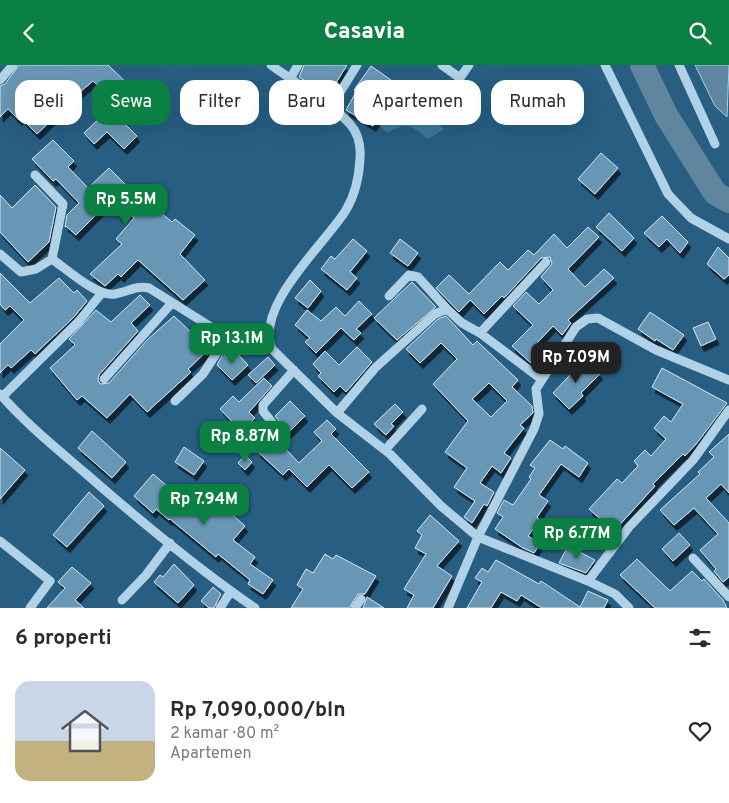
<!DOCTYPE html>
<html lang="id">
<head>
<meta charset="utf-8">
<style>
	:root { --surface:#fff; --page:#f7f7f7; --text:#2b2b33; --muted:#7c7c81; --line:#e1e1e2; --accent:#0b8043 }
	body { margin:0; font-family:Overpass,sans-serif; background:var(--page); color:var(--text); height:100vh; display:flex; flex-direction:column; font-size:19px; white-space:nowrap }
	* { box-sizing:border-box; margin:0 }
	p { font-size:16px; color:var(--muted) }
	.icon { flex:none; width:28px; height:28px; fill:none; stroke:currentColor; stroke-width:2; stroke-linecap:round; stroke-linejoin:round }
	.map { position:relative; height:543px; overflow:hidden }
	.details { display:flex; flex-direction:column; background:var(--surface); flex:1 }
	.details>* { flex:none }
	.guide { position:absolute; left:15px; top:15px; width:700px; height:45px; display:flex; gap:10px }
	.price { position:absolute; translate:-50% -42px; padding:0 11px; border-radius:10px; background:var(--accent); color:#fff; font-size:16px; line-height:32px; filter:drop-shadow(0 1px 2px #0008) }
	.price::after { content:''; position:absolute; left:50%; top:30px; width:15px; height:11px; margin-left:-8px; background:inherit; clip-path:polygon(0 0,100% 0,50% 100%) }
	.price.selected { background:#222; color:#fff }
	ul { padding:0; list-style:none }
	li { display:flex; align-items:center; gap:15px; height:125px; padding:0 15px }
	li+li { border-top:1px solid var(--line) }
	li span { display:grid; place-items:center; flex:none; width:140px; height:100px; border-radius:15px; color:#555 }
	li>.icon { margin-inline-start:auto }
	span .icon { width:60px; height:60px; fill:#fffc; stroke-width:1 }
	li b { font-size:21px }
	h2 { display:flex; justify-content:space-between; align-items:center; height:60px; padding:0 15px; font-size:21px }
	.pill { padding:0 18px; border-radius:15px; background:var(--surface); box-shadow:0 5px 20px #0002; font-size:18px; line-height:45px }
	.pill.selected { background:var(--accent); color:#fff }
	header { display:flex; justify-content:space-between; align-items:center; height:65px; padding:0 15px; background:var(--accent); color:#fff; font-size:22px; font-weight:800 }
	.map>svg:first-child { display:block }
	.green { fill:#3c789f }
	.water { fill:#5f869e; stroke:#a4cee7 }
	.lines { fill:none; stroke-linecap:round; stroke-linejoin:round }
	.river { stroke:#5f869e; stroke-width:24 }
	.building { fill:#6897b5; stroke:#d3e8f5; fill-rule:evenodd; filter:url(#shadow) }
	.minor { stroke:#b0d1e6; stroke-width:9 }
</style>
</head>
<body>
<header><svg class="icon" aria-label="back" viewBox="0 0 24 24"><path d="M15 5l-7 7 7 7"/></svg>Casavia<svg class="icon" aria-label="search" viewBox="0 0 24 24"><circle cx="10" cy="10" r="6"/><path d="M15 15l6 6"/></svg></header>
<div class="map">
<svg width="729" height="543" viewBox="0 0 729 543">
	<defs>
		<filter id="shadow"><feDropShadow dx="3" dy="5.5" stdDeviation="0" flood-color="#0009"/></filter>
	</defs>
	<rect width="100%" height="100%" fill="#275e82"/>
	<path class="green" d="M396,19L415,30L403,51L418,55L430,49L444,64L428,74C411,60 407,56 387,68L379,60Z"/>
	<path class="water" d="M695,0H729L727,52L715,41Z"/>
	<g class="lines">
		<path class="river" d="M642,0L666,50L715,128L729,136"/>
	</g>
	<path class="building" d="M19,0H108L133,24L120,39L131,50L123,57L137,71L124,84L107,67L94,79L84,68L104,49L97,41L108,30L93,16L80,27L79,26L64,41L65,42L37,69L21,53L19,55L8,44L0,52V21L5,19Z
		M304,0H347L328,31L299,12Z
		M371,1L391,15L374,41L382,46L373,61L346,45L356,27L354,25Z
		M53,75L74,96L68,102L88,123L109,103L125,119L122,122L144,141L148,137L172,157L175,154L195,170L180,189L205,215L183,235L138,195L121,212L118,209L105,221L90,209L122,179L116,174L134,153L112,134L76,170L66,161L65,162L67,150L79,138L56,114L53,116L32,94Z
		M601,88L618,103L595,129L578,114Z
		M35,120L56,142L49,177L28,197L0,167V130L12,143Z
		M609,148L634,173L622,186L596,162Z
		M662,151L688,177L680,188L667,174L659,182L644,168Z
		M588,162L599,172L568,204L585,222L604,204L614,213L568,255L571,258L562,270L553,261L536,279L544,287L532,299L512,281L533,260L513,241L526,227L539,239L553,225L541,212L552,199L550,192L541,193L504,233L502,231L484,249L470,235L459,247L436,223L449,210L469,229L500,197L508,205L528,185L534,190L554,169L567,183Z
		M353,174L367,186L350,207L357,213L347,225L321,204L331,191L335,194Z
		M400,174L418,188L408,201L390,188Z
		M718,182L729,193V210L724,214L707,199Z
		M0,208L30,238L59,213L74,228L77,225L87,236L74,252L35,289L31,285L11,303L8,300L0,308V279L24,255L10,241L5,245L0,239Z
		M310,215L321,226L308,243L295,233Z
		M412,217L436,242L397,275L374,253Z
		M140,230L150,240L131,258L138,266L99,310L98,315L100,319L109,318L147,275L174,251L196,272L202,266L215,280L208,290L205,288L188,304L191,307L147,347L130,329L107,353L82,331L77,335L50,303L75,280L69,274L96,245L111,257Z
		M359,236L372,249L356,264L361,268L354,275L341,263L316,288L305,277L310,273L295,260L307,245L321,256L336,242L345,251Z
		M650,247L684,270L673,285L656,274L655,276L638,264Z
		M446,251L473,280L477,276L518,315L512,322L532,341L533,348L520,360L524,363L504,388L511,393L501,408L492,401L480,418L494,427L487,441L484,439L472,458L464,452L475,436L454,422L467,403L445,387L468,356L433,319L457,294L441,278L420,298L406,284L438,254ZM489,318L507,336L491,352L472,334Z
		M708,257L716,274L701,281L693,263Z
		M357,282L372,297L346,327L340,321L334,327L318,311L321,308L313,299L325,286L339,300Z
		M234,285L248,300L232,315L217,300L223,289L227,293Z
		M268,292L275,300L256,318L248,310Z
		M585,294L600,309L581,328L583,331L569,344L553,328Z
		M662,303L727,338L697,378L685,391L683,389L653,419L655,421L614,466L589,444L617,414L622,418L638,401L634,396L645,385L651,391L666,374L654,363L664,351L671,357L683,339L652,322Z
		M264,313L272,321L249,347L255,353L241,366L220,344L233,331L239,337Z
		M290,336L305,351L288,368L275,351Z
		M395,339L403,347L391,359L394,361L386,370L374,359Z
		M327,355L336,364L331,369L369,407L352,423L329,400L307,422L289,404L283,410L257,386L266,377L276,388L283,381L299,398L322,376L314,367Z
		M92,366L126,397L112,413L78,383Z
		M729,369V428L721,419L706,433L729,458V512L723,517L714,506L716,504L700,485L718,469L694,443L674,460L660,445L700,409L698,407L714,392L709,387Z
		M550,375L563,384L565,381L588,398L579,412L561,399L539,430L548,436L537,452L540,455L528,471L540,479L534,488L523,483L495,464L503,452L497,448L504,435L513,440L531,414L529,412L535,403L530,400Z
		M184,382L204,396L194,410L175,397Z
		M0,383L25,405L0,434Z
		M245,390L252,397L245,405L238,398Z
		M153,409L186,437L200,421L245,461L233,475L255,492L250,499L273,515L263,529L248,519L250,515L218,489L216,492L170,454L169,455L156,444L153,448L134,431Z
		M89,427L104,441L67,482L53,470Z
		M430,450L459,476L437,501L452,511L433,543H407L414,530L404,524L426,489L415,483L422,470L417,466Z
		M679,468L690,480L673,496L662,484Z
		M568,481L595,495L586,508L559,498Z
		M325,489L333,494L336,490L376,511L365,529H358L349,543H291L303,524L297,520L306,504L313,508Z
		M637,494L670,526L692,506L702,516L704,514L723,535L727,543H655L620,510Z
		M496,495L539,519L541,516L580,542L588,526L608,535L604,543H542L521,530L517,536L501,527L491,543H467L482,517L475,513L482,503L488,507Z
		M174,499L194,520L178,538L154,517L160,510L163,512Z
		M72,502L91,518L75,535L84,543H47L65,523L58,517Z
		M213,522L221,529L214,543H209L201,536Z
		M367,532L384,543H363Z"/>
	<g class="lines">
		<path class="minor" d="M271,0C296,19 328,35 350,59C359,69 361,81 360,94C359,112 355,130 346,145C326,178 254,241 272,284L337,348L390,389L441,441L478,472L448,543
			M442,0L460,13L469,0
			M605,0L668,129L691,153L729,174
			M679,0L715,79
			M290,14L298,0
			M0,15L13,0
			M331,42L357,0
			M35,110L63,139L52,194
			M0,189L21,207L36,204L52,194C68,205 97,232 115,229C128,227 135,220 149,223L227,272L268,276
			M389,231L409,210L418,212L447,244
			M480,268L546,197
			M104,314L171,239
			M0,329C25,358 55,382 84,407C139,455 195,502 255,543
			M2,332L79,256L101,229
			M175,336L203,309L227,272
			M337,348L375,303L435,249L447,244L462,258L480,268L541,314
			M284,373L263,346V340L294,305
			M385,385L422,344
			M0,476L50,516L30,543
			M693,493L729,532
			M588,516L629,462L693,395L729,345
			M122,535L146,510L170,478
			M220,543L231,526
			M355,543L361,534
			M629,543L615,529L588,516L478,472L534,364L539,349L536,324L576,262L587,254L598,253L656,285L729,315"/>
	</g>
</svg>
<b class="price" style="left:126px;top:161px">Rp 5.5M</b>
<b class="price" style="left:232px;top:300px">Rp 13.1M</b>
<b class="price selected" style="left:576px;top:319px">Rp 7.09M</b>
<b class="price" style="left:245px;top:398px">Rp 8.87M</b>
<b class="price" style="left:204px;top:461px">Rp 7.94M</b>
<b class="price" style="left:577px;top:495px">Rp 6.77M</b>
<div class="guide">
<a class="pill">Beli</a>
<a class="pill selected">Sewa</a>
<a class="pill">Filter</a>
<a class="pill">Baru</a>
<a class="pill">Apartemen</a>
<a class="pill">Rumah</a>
</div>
</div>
<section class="details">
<h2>6 properti<svg class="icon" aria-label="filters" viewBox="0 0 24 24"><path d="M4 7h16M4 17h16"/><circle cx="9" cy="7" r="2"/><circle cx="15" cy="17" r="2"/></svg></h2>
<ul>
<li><span style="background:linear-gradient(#c9d6e8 60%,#c2b280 0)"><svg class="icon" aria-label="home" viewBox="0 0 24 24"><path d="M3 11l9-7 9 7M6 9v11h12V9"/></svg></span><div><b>Rp 7,090,000/bln</b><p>2 kamar · 80 m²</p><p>Apartemen</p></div><svg class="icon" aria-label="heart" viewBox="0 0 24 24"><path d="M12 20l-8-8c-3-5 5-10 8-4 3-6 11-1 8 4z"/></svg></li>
</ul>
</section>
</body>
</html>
